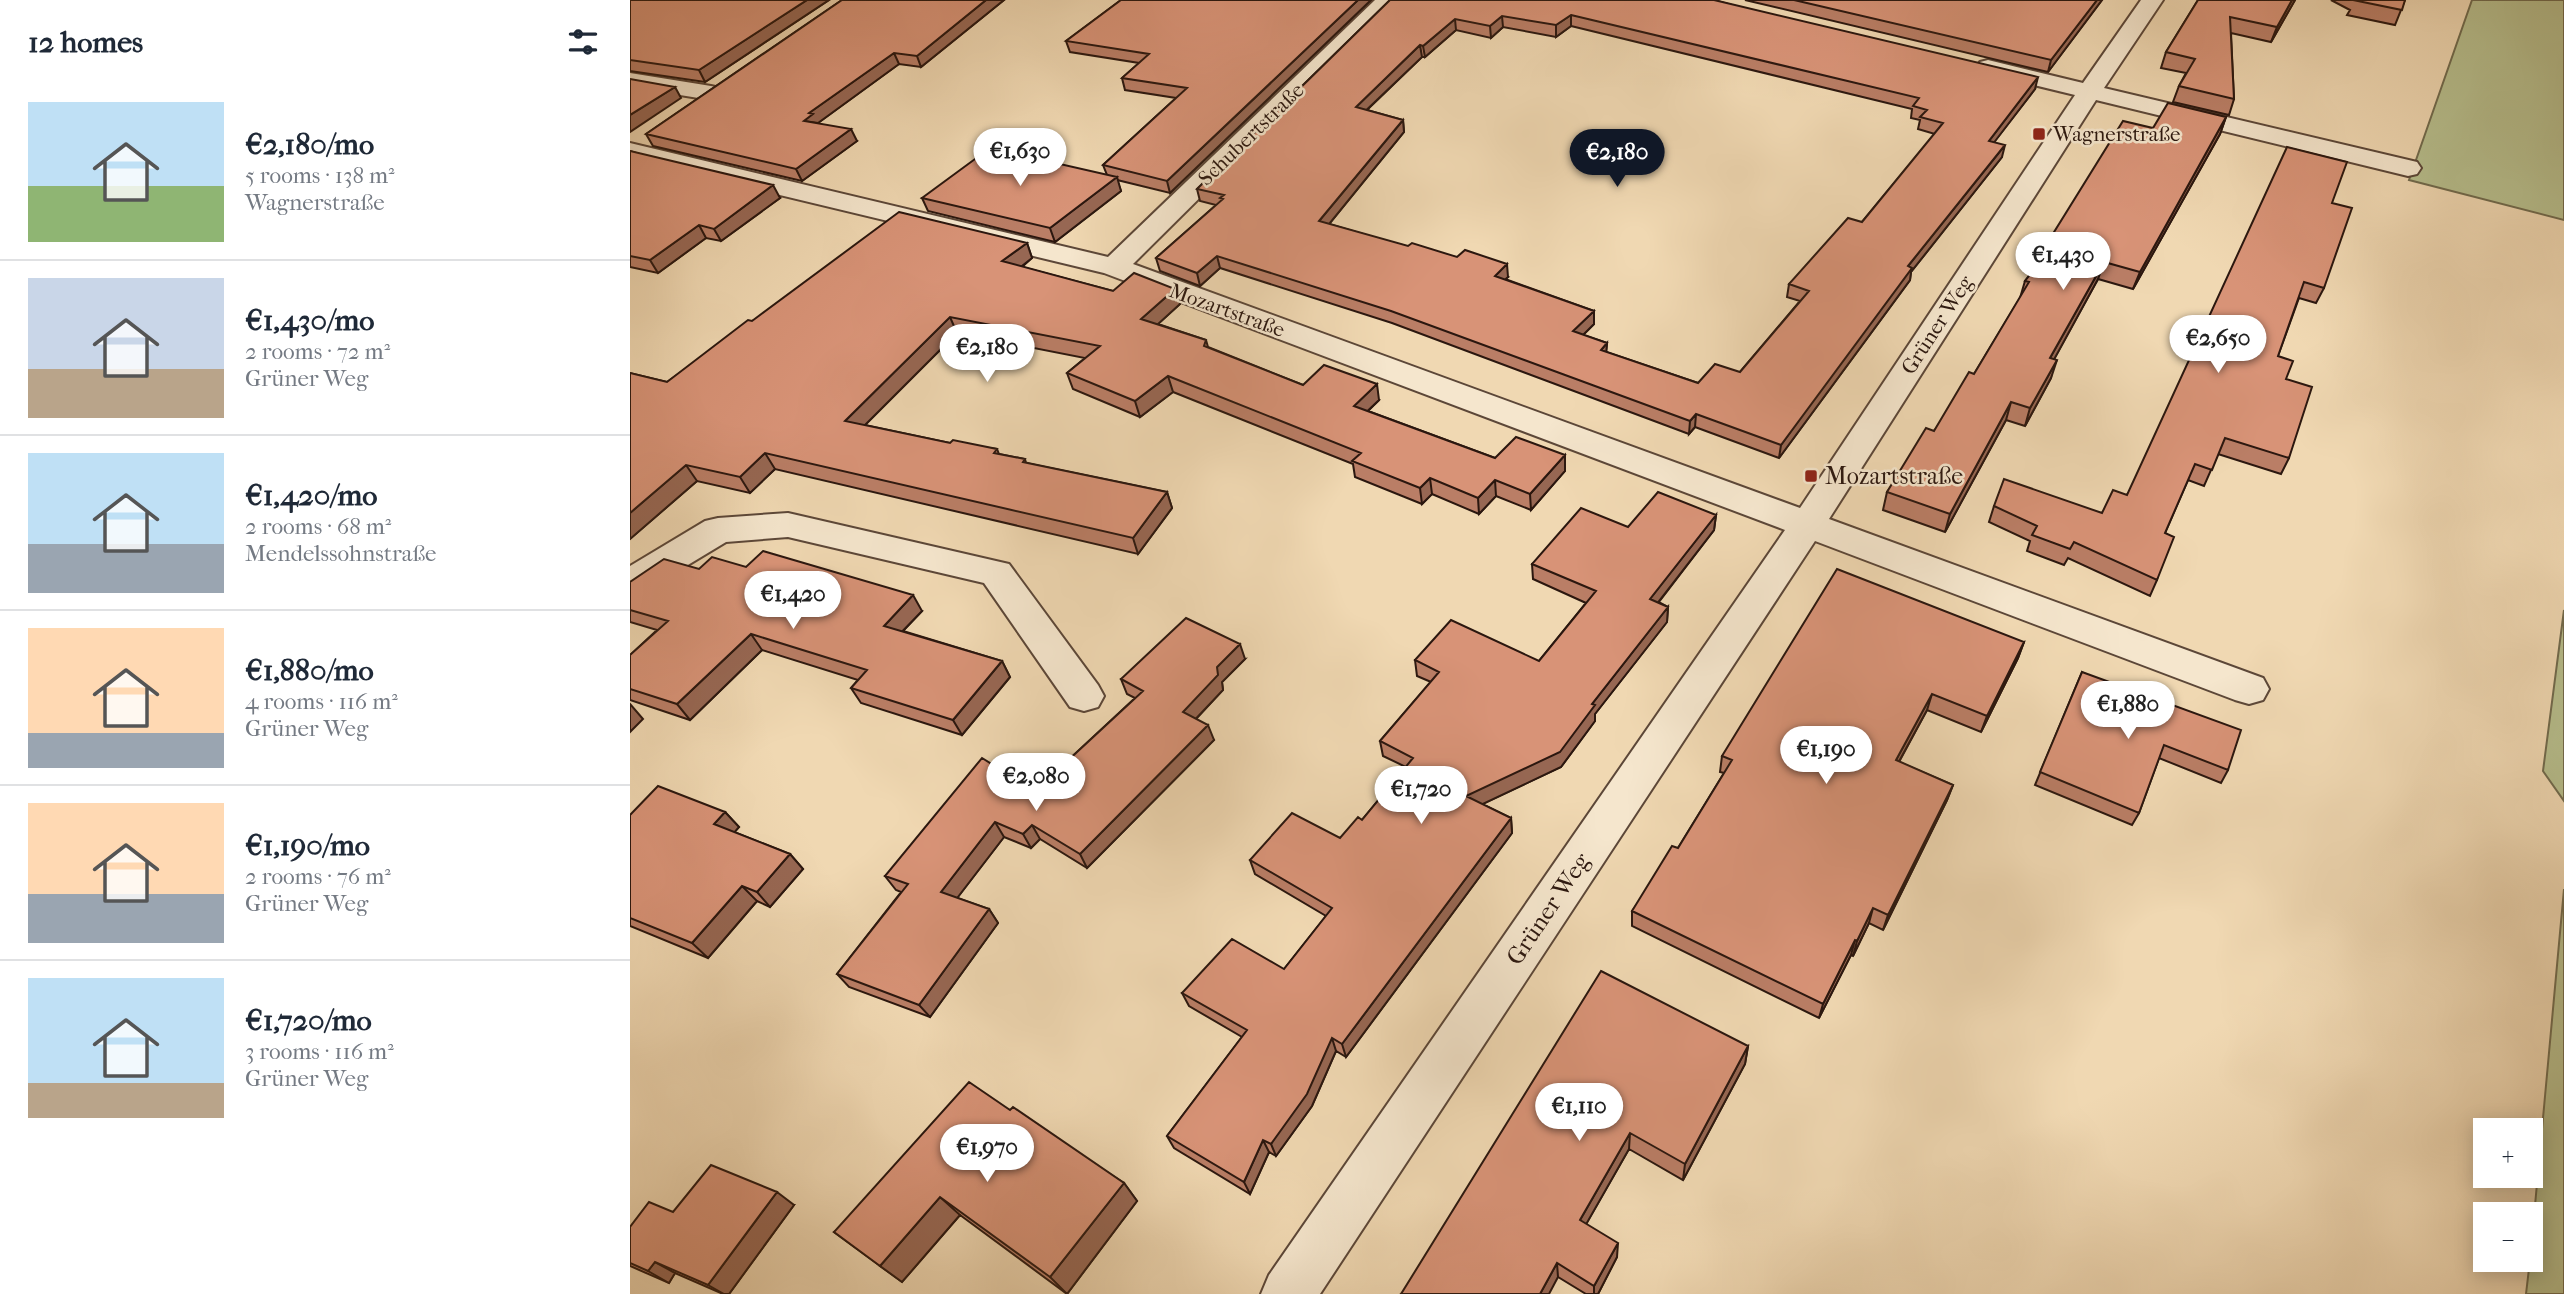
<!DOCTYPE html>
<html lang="en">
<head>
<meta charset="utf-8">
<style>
	:root { --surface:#fff; --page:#f2f2f3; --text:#1f2937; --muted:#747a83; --line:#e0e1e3; --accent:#111827 }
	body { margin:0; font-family:"IM FELL French Canon",serif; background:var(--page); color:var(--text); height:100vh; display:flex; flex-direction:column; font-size:26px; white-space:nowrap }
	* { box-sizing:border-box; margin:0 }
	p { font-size:23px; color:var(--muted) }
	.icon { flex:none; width:38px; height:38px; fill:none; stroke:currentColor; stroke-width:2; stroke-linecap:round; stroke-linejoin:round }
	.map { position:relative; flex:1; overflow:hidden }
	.side { display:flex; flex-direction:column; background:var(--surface); width:630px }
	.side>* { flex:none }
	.fabs { position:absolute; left:1843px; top:1118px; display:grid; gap:14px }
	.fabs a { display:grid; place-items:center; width:70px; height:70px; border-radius:0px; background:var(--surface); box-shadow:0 4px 18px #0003; font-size:35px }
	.price { position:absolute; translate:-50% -60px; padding:0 16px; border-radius:24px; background:#fff; color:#222; font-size:23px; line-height:46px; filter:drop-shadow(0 2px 4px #0008) }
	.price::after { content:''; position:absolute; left:50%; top:42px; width:21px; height:16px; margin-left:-10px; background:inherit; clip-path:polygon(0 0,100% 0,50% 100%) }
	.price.on { background:var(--accent); color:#fff }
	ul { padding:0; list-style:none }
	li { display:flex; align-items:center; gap:21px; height:175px; padding:0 28px }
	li+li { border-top:2px solid var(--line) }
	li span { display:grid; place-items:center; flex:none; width:196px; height:140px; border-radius:0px; color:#555 }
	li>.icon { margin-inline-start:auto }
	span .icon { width:84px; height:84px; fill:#fffc; stroke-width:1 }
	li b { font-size:30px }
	h2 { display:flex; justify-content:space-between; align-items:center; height:84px; padding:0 28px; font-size:30px }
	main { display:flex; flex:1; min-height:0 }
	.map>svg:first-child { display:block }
	.green { fill:#b7bf8e; stroke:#716b4e; stroke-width:2 }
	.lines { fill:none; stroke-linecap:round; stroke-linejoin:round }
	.street-casing { stroke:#5c4738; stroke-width:4 }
	.street { fill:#f5e6cd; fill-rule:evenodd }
	.wall { fill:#ba7e66; stroke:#2b170f; stroke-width:2; fill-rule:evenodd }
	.shaded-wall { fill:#976753; stroke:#2b170f; stroke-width:2 }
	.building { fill:#d89377; stroke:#2b170f; stroke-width:2; fill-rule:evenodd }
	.poi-dot { fill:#8f2418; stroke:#f5e6cd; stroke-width:2.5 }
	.labels { text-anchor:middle; stroke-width:5; stroke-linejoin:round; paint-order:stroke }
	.far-street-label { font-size:21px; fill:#2b170f; stroke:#f5e6cd }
	.far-poi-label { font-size:21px; fill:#2b170f; stroke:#f5e6cd; text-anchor:start }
	.poi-label { font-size:24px; fill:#2b170f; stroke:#f5e6cd; text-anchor:start }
	.street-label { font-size:24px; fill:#2b170f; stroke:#f5e6cd }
</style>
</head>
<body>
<main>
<section class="side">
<h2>12 homes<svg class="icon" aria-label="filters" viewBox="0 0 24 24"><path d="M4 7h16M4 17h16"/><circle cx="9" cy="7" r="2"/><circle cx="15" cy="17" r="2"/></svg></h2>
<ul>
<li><span style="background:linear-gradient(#bfe0f5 60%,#8fb573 0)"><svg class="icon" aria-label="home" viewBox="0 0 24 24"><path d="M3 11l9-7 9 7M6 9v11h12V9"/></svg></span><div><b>€2,180/mo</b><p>5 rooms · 138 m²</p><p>Wagnerstraße</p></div></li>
<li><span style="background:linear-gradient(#c9d6e8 65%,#b9a48a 0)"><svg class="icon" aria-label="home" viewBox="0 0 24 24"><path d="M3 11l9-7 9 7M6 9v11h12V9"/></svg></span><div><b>€1,430/mo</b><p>2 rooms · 72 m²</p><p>Grüner Weg</p></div></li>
<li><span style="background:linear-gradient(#bfe0f5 65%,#9aa5b1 0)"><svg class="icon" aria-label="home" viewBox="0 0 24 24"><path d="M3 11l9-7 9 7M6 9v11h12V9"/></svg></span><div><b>€1,420/mo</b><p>2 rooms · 68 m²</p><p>Mendelssohnstraße</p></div></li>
<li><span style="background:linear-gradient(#ffd9b3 75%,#9aa5b1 0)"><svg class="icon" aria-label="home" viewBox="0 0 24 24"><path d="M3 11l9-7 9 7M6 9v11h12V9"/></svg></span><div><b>€1,880/mo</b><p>4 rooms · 116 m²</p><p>Grüner Weg</p></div></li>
<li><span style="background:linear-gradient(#ffd9b3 65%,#9aa5b1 0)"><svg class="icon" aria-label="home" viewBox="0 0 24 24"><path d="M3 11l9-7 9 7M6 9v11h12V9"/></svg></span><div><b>€1,190/mo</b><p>2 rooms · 76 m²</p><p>Grüner Weg</p></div></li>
<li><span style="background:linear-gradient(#bfe0f5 75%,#b9a48a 0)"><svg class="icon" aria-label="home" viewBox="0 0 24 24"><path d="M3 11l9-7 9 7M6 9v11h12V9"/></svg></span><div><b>€1,720/mo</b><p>3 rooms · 116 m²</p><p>Grüner Weg</p></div></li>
</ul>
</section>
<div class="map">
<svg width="1934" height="1294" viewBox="0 0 1934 1294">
	<rect width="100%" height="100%" fill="#f0d8b2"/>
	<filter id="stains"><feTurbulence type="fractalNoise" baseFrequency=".00286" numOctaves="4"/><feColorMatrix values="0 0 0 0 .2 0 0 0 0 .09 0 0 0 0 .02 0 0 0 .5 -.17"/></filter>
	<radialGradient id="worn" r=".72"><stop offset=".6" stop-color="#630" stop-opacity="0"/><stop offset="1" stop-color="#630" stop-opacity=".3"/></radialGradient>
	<path class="green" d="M1842,0H1934V220L1779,180Z
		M1934,610V801L1913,771Z
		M1934,889V1294H1896L1900,1260Z"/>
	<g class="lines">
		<g class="street-casing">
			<path id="street" d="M745,0H769L503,264L1170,508L1445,95L1350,72L1346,67L1350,62L1358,60L1453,83L1511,0H1533L1474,88L1787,162L1791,168L1787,174L1778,176L1466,100L1199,519L1633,678L1639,689L1633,700L1619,704L1605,700L1185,541L690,1294H631L639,1275L1155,530L474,273L0,159V143L478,257Z
				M0,73L81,86L90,88L93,93L90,98L81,100L0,87Z
				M158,513L379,564L468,685L474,696L468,707L454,711L440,707L354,583L158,537L96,542L23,586L13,595L0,599V566L75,521L88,518Z"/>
		</g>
		<use href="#street" class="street"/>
	</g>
	<path class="wall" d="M0,0H199L75,82L0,71Z
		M212,0H374L291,67L269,64L188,123L227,141L172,181L23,146L16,134Z
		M491,0H741L540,193L487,180L491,191L425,242L298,211L292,198L477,175L473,165L546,98L495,90L492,78L509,63L440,52L436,41Z
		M760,0H1084L1405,89L1364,142L1372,157L1281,272L1280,280L1149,458L1065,427L1059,434L762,323L590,268L570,286L530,271L526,258L586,205L570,201L567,189ZM941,26L1282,109L1281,118L1290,120L1288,129L1305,134L1232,222L1159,284L1157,297L1170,301L1110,372L1068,383L976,352L977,343L953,335L964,324V311L875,279L878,277L699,224L774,132L773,120L737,110L792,57H795L826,30L861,38L873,27L926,37Z
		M1115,0H1472L1418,72Z
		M1568,0H1665L1641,42L1601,33L1604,99L1599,115L1543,102L1549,86L1556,73L1531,68L1536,52Z
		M1701,0H1775L1765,25L1717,15L1720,10Z
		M1596,117L1590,134L1503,289L1468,279L1424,359L1421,378L1395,426L1376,420L1315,532L1253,510L1257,492L1304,431L1344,374L1390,298L1395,281L1411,261L1416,245L1523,128Z
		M0,151L150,198L91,241L76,238L28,273L0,267Z
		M1702,203L1694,288L1686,303L1669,298L1648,356L1656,379L1659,458L1651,474L1588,454L1574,486L1558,480L1535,533L1527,580L1520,596L1438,558L1434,565L1397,551L1400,541L1359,522L1364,506L1472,513L1497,495Z
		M397,243L402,258L392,267L483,291L545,289L550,304L528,324L576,340L578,347L673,385L749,400L738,411L865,458L935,455V471L901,510L866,496L849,514L802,494L792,504L725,477L723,464L543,392L510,417L443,389L437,373L455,358L327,333L235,425L320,443L367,449L369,454L395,459L396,463L537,492L542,508L508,554L145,469L120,493L67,481L0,539V373L37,382L122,321Z
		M1086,515L1084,530L1029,602L1038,607L1037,622L965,714V721L931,767L852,804L881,818L882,833L716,1057L706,1051L682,1106L646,1156L639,1152L620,1194L544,1148L537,1136L612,1037L559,1006L552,993L654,969L696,916L625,874L620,860L710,838L732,820L776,767L753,756L750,741L801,682L787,676L785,660L909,661L956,603L903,579L902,564L998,527Z
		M116,567L292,611L273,631L372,661L380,677L332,735L231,703L221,688L228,680L132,650L60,720L0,700V655L27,630L0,622V582L69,569Z
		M1394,642L1388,658L1351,732L1297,710L1269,762L1323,785L1317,800L1253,930L1239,923L1223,956L1221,955L1189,1018L1002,926V911L1048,848L1094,773L1090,772L1092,756Z
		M615,659L592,682L593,690L566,719L584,740L457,868L410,839L401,848L374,837L327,898L359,909L368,923L300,1017L219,987L207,974L271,892L266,890L255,876L405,791L505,698L497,694L491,679Z
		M1452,672L1598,770L1591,783L1529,758L1509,813L1502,825L1405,785Z
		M95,812L109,827L104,832L160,854L173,869L140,907L127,901L78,958L0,926V815Z
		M1118,1046L1115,1064L1053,1180L999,1149L956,1224L987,1257L968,1294H956L928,1277L771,1294Z
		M380,1110L494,1183L507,1201L437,1294L330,1215L272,1282L204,1232Z
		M164,1205L99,1294H93L45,1273L39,1283L0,1266V1227L43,1212Z"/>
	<path class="shaded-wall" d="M177,0H199L75,82L69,70Z
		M356,0H374L291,67L287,56Z
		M728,0H741L540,193L537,181Z
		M1467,0H1472L1418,72L1421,60Z
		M1662,0H1665L1641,42L1647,27Z
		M941,15V26L926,37V25Z
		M872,16L873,27L861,38L860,26Z
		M825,19L826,30L795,57L793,46Z
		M790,45L792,57L727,119L726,107Z
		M264,53L269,64L188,123L174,121L179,113Z
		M1408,77L1405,89L1356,153L1359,141Z
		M45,87L51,98L0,132V115Z
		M1596,117L1590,134L1503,289L1510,272Z
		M773,120L774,132L691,234L689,221Z
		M221,129L227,141L172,181L166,169Z
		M1375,145L1372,157L1281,272L1280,280L1149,458L1151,445L1278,266Z
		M487,177L491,191L425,242L420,228Z
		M143,185L150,198L91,241L84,229Z
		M69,225L76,238L28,273L20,260Z
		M397,243L402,258L378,277L372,261Z
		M587,256L590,268L570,286L567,273Z
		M1474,262L1468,279L1415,376L1420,358Z
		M877,264L878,277L866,288L865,276Z
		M545,289L550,304L516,335L511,319Z
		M964,311V324L944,344L943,331Z
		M320,317L327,333L223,437L215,421Z
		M977,343L976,356L971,350Z
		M1427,360L1421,378L1395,426L1400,408Z
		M538,376L543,392L510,417L505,401Z
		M747,384L749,400L726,422L724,406Z
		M1381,402L1376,420L1315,532L1320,514Z
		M1066,414L1065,427L1059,434L1060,421Z
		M135,453L145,469L120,493L110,477Z
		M935,455V471L901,510L900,494Z
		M56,465L67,481L0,539V513Z
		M800,478L802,494L792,504L790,488Z
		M865,480L866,496L849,514L848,498Z
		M537,492L542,508L508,554L503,538Z
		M1086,515L1084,530L1019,614L1020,599Z
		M283,595L292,611L263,641L254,626Z
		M1038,607L1037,622L965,714V721L931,767L838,811L836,796L962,704Z
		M121,634L132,650L60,720L47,704Z
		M1394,642L1388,658L1351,732L1357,716Z
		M610,644L615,659L592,682L593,690L558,727L553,712L587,667Z
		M372,661L380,677L332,735L323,720Z
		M1302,694L1297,710L1261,776L1266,760Z
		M0,704L13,719L0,732Z
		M578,725L584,740L457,868L450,854Z
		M1323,785L1317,800L1253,930L1258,915Z
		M95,812L109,827L98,840L84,824Z
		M881,818L882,833L716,1057L712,1044Z
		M365,822L374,837L321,906L311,892Z
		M402,825L410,839L401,848L393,834Z
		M160,854L173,869L140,907L127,892Z
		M112,886L127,901L78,958L62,943Z
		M1243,908L1239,923L1223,956L1227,941Z
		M359,909L368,923L300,1017L289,1005Z
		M1225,940L1221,955L1189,1018L1193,1004Z
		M702,1038L706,1051L682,1106L646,1156L641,1144Z
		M1118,1046L1115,1064L1053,1180L1055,1164Z
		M1000,1133L999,1149L950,1235V1220Z
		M633,1140L639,1152L620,1194L614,1182Z
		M494,1183L507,1201L437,1294L420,1277Z
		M147,1192L164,1205L99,1294H94L78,1285Z
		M310,1197L330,1215L272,1282L250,1266Z
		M988,1243L987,1257L968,1294H964V1286Z
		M25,1262L45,1273L39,1283L18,1271Z
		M927,1263L928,1277L919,1294H910Z"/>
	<path class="building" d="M0,0H177L69,70L0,60Z
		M212,0H356L287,56L264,53L179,113L183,114L174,121L221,129L166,169L16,134Z
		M491,0H728L537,181L473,165L557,88L492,78L519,54L436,41Z
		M760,0H1084L1408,77L1359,141L1375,145L1278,266L1282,268L1151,445L1066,414L1060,421L761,311L587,256L567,273L526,258L593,199L590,198L594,195L567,189ZM941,15L1289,98L1283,106L1297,110L1290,117L1313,123L1232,222L1218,218L1159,284L1179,291L1110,372L1085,364L1068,383L971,350L977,343L943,331L964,311L865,276L877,264L835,250L827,257L782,243L778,246L689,221L773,120L726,107L790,45L793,46L825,19L860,26L872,16L926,25Z
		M1164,0H1467L1421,60Z
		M1568,0H1662L1647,27L1600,17L1604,99L1549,86L1565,59L1536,52Z
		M1723,0H1775L1772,10Z
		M0,79L45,87L0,115Z
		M1538,103L1596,117L1510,272L1474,262L1420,358L1427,360L1400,408L1381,402L1320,514L1257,492L1296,428L1304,431L1339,372L1344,374L1399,282L1395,281L1422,247L1416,245L1493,121L1523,128Z
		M1657,147L1717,162L1702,203L1722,208L1694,288L1674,282L1648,356L1663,361L1656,379L1682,387L1659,458L1595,438L1582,470L1565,464L1535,533L1544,537L1527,580L1444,542L1440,549L1402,535L1407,526L1364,506L1374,479L1472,513L1483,490L1497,495Z
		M360,148L487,177L420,228L292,198Z
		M0,151L143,185L84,229L69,225L20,260L0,256Z
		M269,212L397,243L372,261L483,291L504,273L545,289L511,319L576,340L574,346L673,385L694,365L747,384L724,406L865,458L886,437L935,455L900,494L865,480L848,498L800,478L790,488L722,461L731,453L538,376L505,401L437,373L470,346L320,317L215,421L320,443L323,440L367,449L364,453L395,459L393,462L537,492L503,538L135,453L110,477L56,465L0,513V373L37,382L118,320L122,321Z
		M1028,492L1086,515L1020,599L1038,607L962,704L965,705L930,752L836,796L881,818L712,1044L702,1038L677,1094L641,1144L633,1140L614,1182L537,1136L617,1030L552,993L602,939L654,969L702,908L620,860L662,813L710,838L728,817L732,820L783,758L750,741L809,672L785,660L821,620L909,661L966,591L902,564L951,508L998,527Z
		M133,551L283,595L254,626L372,661L323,720L221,688L237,670L121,634L47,704L0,689V655L38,621L0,610V582L34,559L69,569L82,557L116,567Z
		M1207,569L1394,642L1357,716L1302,694L1266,760L1323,785L1258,915L1243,908L1227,941L1225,940L1193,1004L1002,911L1042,846L1048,848L1102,760L1092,756Z
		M556,618L610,644L587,667L588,675L553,712L578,725L450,854L402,825L393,834L365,822L311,892L359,909L289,1005L207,974L278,884L255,876L352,758L405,791L513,691L491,679Z
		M1452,672L1611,730L1598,770L1534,745L1509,813L1410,772Z
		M28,786L95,812L84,824L160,854L127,892L112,886L62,943L0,918V815Z
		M971,971L1118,1046L1055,1164L1000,1133L950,1220L988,1243L964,1286L927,1263L910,1294H771Z
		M339,1082L380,1110L383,1107L494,1183L420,1277L310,1197L250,1266L204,1232Z
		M81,1165L147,1192L78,1285L25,1262L18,1271L0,1263V1227L19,1202L43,1212Z"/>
	<g class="poi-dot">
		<rect x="1402" y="127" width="14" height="14" rx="3.5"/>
		<rect x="1174" y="469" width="14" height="14" rx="3.5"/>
	</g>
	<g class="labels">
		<g class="far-street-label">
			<text transform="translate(621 134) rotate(-44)" y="7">Schubertstraße</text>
			<text transform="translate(597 310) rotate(20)" y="7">Mozartstraße</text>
			<text transform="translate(1307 325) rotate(-57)" y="7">Grüner Weg</text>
		</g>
		<g class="far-poi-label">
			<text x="1423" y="141">Wagnerstraße</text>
		</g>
		<g class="poi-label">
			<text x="1195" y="484">Mozartstraße</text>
		</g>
		<g class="street-label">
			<text transform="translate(918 909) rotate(-56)" y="8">Grüner Weg</text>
		</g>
	</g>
	<rect width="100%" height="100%" filter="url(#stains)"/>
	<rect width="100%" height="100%" fill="url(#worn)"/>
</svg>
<div class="fabs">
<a>+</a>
<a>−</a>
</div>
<b class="price" style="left:390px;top:188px">€1,630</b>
<b class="price on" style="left:987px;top:189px">€2,180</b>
<b class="price" style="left:1433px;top:292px">€1,430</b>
<b class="price" style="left:1588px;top:375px">€2,650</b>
<b class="price" style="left:357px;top:384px">€2,180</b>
<b class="price" style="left:163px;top:631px">€1,420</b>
<b class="price" style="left:1498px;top:741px">€1,880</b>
<b class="price" style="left:1196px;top:786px">€1,190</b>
<b class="price" style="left:406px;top:813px">€2,080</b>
<b class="price" style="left:791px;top:826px">€1,720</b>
<b class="price" style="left:949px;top:1143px">€1,110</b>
<b class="price" style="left:357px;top:1184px">€1,970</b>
</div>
</main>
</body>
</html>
